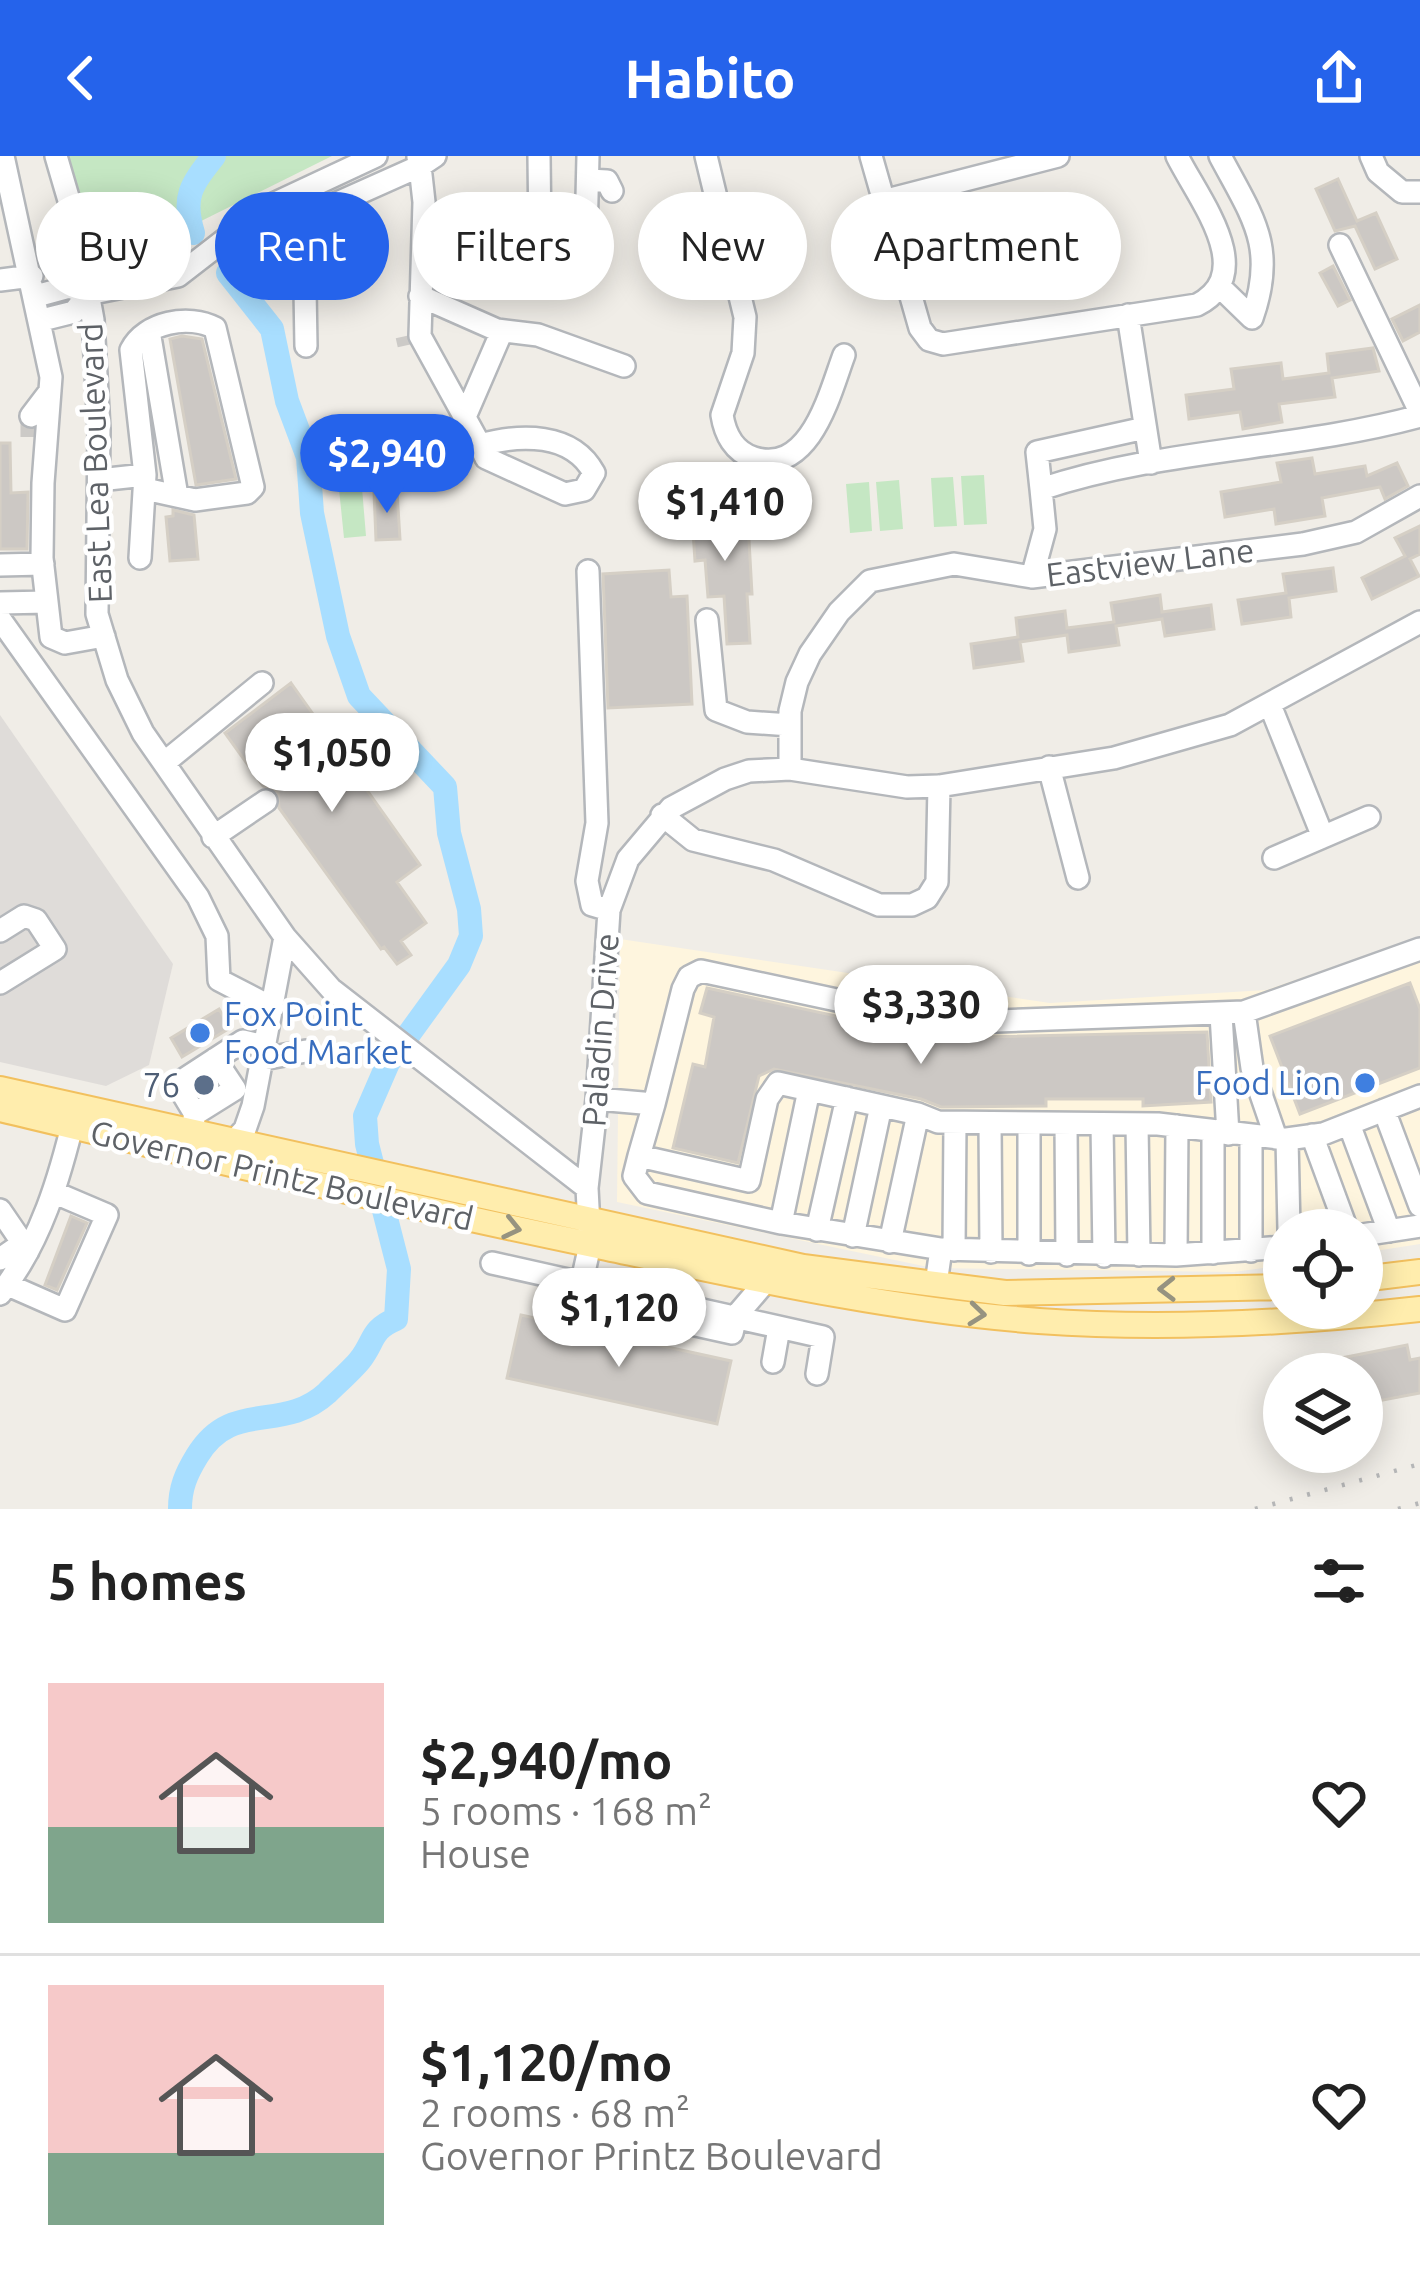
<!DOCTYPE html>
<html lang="en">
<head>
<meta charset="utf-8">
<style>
	:root { --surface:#fff; --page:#f2f2f2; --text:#222; --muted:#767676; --line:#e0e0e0; --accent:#2563eb }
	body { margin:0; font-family:Ubuntu,sans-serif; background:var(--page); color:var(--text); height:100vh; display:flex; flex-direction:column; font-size:45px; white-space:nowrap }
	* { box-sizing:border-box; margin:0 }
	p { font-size:39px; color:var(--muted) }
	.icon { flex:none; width:66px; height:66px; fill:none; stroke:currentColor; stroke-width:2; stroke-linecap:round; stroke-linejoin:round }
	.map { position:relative; height:1353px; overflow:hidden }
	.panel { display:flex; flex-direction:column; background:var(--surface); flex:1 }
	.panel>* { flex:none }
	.guide { position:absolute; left:36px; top:36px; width:1350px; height:108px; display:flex; gap:24px }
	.tools { position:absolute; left:1263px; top:1053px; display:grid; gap:24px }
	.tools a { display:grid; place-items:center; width:120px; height:120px; border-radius:50%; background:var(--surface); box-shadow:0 6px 30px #0003; font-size:60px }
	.price { position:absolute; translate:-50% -102px; padding:0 27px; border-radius:42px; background:#fff; color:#222; font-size:39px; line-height:78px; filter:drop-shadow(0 3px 6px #0008) }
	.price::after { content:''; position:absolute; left:50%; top:72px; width:36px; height:27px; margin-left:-18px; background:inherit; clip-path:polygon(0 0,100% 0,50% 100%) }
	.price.selected { background:var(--accent); color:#fff }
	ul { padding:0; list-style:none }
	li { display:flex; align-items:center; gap:36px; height:300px; padding:0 48px }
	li+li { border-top:3px solid var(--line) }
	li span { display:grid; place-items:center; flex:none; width:336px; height:240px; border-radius:0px; color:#555 }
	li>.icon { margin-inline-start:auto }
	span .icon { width:144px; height:144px; fill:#fffc; stroke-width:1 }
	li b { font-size:51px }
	h2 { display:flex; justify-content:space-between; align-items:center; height:144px; padding:0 48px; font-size:51px }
	.chip { padding:0 42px; border-radius:54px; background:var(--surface); box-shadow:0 6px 30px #0003; font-size:42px; line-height:108px }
	.chip.selected { background:var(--accent); color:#fff }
	header { display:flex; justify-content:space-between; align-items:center; height:156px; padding:0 48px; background:var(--accent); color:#fff; font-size:54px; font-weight:700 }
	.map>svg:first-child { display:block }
	.commercial { fill:#fef5de }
	.industrial { fill:#dfdcd9 }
	.green { fill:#c5e7c3 }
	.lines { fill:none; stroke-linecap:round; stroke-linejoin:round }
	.river { stroke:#a8deff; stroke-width:24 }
	.building { fill:#ccc8c4; stroke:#d5cfc5; stroke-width:3 }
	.minor-tunnel { stroke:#cccac7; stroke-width:21; stroke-dasharray:21 10; stroke-linecap:butt }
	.minor-casing { stroke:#b4b7bb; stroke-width:26 }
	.major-casing { stroke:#f2c05e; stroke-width:28 }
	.minor { stroke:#fff; stroke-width:21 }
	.major { stroke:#ffedad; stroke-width:24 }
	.rail { stroke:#b5b6b7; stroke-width:4.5; stroke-dasharray:3 15; stroke-linecap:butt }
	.oneway { stroke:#969380 }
	.shop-dot { fill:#3f7fe0; stroke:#fff; stroke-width:4.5 }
	.service-dot { fill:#5c6f8a; stroke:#fff; stroke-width:4.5 }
	.labels { text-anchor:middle; stroke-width:9; stroke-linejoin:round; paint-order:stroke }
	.street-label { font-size:33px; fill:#5e6267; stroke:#fff }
	.shop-label { font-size:33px; fill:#366cbe; stroke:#fff; text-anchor:start }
	.service-label { font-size:33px; fill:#4e5e75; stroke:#fff; text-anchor:end }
</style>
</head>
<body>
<header><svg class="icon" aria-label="back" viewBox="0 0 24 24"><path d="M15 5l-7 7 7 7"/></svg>Habito<svg class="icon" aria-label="share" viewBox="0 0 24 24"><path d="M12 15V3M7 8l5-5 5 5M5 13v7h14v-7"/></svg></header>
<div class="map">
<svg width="1420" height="1353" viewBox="0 0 1420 1353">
	<rect width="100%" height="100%" fill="#f0ede7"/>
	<path class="commercial" d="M1420,781V1088L1362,1097V1074H1284V1109L1234,1116L933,1112L617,1046L620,783L1050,847L1266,834Z"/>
	<path class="industrial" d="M0,559L173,808L149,909L106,930L0,906Z"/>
	<path class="green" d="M67,0H332L175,78L185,99C166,105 138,117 118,111C86,102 76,29 67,0Z
		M984,319L987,368L964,369L961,320Z
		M953,321L957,370L934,371L931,322Z
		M899,324L903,373L880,375L876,326Z
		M869,326L872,375L850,377L846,328Z
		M362,332L366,380L344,382L339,333Z"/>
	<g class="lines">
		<path class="river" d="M193,77C182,41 191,29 214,0
			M180,1353C180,1332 186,1318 197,1300C232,1242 282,1278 327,1237C337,1227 352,1214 360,1204C375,1185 370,1174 396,1163L399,1113L367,988L365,960L388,907L459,809L471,780L469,753L449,677L445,631L359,540L338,480L312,357L308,301L287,245L272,173L228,117"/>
	</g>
	<path class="building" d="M1338,23L1357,65L1376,57L1397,103L1375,113L1355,70L1335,75L1316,33Z
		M1333,110L1350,144L1338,150L1320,117Z
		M1420,149V176L1403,185L1392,163Z
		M182,180L202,183L236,323L196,329L170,183Z
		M1373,192L1379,215L1332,222L1335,241L1279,248L1282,266L1243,273L1240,256L1189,263L1186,239L1234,233L1231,213L1281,207L1283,223L1329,217L1327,198Z
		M0,287H10L11,337L28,336L27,393H0Z
		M1312,302L1315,318L1365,310L1367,320L1397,307L1408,330L1385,343L1380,331L1322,342L1325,360L1276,368L1274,353L1225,361L1221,336L1281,326L1277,307Z
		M397,335L400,383L376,384L374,336Z
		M720,343L721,368L748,366L752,438H747L750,487L727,488L724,440L708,441L705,404L695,405L691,345Z
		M173,354L194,359L198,403L170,405L166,361L173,360Z
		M1420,370V398L1410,403L1419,420L1372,443L1362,422L1405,400L1395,382Z
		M1333,412L1336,435L1289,442L1291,461L1242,468L1238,444L1286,437L1283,418Z
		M669,414L671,441L687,440L692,548L608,552L603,418Z
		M1160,439L1162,456L1211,449L1214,473L1165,480L1162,463L1116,470L1119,489L1069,496L1067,479L1020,486L1023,505L974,512L971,488L1018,481L1016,462L1065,455L1067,472L1114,466L1111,447Z
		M291,527L420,709L397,726L426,767L401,785L411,799L397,808L384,791L381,793L279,652L278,636L263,630L225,577Z
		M1410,827L1420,853V912L1300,958L1270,880Z
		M707,832L937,882L1207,876L1211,946L1143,950V943H1046V950L941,951L921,943L774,913L759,920L738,1007L673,992L693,908L705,911L714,861L700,857Z
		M219,853L230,872L182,901L171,882Z
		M71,1060L87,1067L57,1134L45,1129Z
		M521,1159L731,1205L717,1268L507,1222Z
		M1407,1189L1410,1204L1420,1202V1237L1362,1248V1218H1313L1311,1208Z"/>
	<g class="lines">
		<path class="minor-tunnel" d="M406,180L408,189
			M31,260V283
			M199,921L213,942"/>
		<g class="minor-casing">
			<path id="minor" d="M3,0L51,221L43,327L42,402L51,481L65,487L104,480
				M56,0L75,65L93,164L99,273L97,458L117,524L143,577L285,781L331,833L587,1032L590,1089L578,1143L732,1177L736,1160L766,1125
				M435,0L420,10L424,46L420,180L480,289C520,278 572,276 594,317L584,334L565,338L486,302L480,289
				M539,0L540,81L569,93L586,82L588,0
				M706,0L745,161L743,197L722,259C725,278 734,296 754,302C811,319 830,236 844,199
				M871,0L920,172L929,184L943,188L1197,149C1259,117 1199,44 1177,0
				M1371,0L1378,16L1402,36H1420
				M589,24L607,25L612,35
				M883,45L1058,0
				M1340,89L1420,256
				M0,124L32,120
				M1219,130L1252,162C1277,91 1253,62 1220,0
				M88,138L178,120L267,51L376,0
				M36,140L69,131L88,138
				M420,140L497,174L538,179L624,210
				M1128,159L1151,307
				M42,164L74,156L88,138
				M149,175L177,340
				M306,190L304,75L317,56L420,10L418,1
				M31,260L50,235
				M464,263L502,175
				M99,324L145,319
				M1041,333L1037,296L1145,272
				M140,402L145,319L131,194C145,166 189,158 215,172L253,331L247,337L195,344L145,333
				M0,409L43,408
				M588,415L597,667L587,725L592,749L609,754
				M1032,421L1045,373L1041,333C1163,292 1296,294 1420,260
				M0,447L47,446
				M0,463L198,741L217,780L219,824L273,852
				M707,464L716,554L747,566L790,569
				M1270,549L1323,681
				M164,607L262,527
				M1049,611L1078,722
				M790,613V555L797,526L810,498L839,456L870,425L954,408L1032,421L1303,388L1356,376L1420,340
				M662,659L693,684L774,704L879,749H912L927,742L937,726L939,630
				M213,681L266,645
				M1274,702L1369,661
				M0,775L24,760L36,764L55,793L0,827
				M1244,856L1252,912L1276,982
				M1221,858L1228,978
				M263,903L306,895
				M597,943L654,948L639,1000L749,1025L767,943L778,927L918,958L938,966L1158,968L1287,983L1323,978L1420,940
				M654,948L683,833L689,821L701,815L944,867L1244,856L1420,793
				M1384,954L1420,1050
				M195,958L235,933L215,903
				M990,967L991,1096
				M1029,967V1098
				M1066,968L1067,1099
				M1102,968L1104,1100
				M1137,968L1139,1099
				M1349,968L1389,1075
				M191,977L195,958L177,928L243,885L265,890
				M1312,979L1347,1074
				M1251,980V1095
				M1287,983L1289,1074
				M233,986L245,973L253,950L285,781
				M639,1000L634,1020L647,1037L781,1067L941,1093
				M587,1032L597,943L609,754L628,703L671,652L725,623L749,615L790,613L907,631L939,630L1114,602L1230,569L1420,466
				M0,1054L28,1095
				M781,1067L809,934
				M817,1074L847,942
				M1362,1079L1420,1070
				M853,1080L881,950
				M890,1086L918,958
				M954,1094L955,967
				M1213,1097V977
				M1176,1099L1177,970
				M0,1103L23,1087
				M492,1107L823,1181L817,1218
				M936,1128L941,1093L1176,1099L1284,1091
				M8,1129L65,1154L107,1059L53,1036
				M0,1138C41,1086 60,1021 75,958
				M773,1206L779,1172"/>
		</g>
		<g class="major-casing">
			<path id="major" d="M0,933L803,1111L1005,1137L1284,1131
				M0,953C197,1000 394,1048 593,1089C740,1120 889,1154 1039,1165C1165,1174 1295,1167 1420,1153
				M1362,1123L1420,1116"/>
		</g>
		<use href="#minor" class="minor"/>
		<use href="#major" class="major"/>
		<path class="rail" d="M1255,1353L1420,1308
			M1398,1353L1420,1347"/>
	</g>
	<defs><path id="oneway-chevron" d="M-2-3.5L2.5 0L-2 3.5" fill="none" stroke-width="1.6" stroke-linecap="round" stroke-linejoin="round" transform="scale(3)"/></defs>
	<g class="oneway">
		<use href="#oneway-chevron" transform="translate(512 1072) rotate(13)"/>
		<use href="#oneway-chevron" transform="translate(1167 1133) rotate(179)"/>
		<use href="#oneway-chevron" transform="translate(977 1158) rotate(6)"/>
	</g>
	<g class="shop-dot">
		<circle cx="200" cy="877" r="12"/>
		<circle cx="1365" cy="927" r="12"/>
	</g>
	<circle class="service-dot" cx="204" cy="929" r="12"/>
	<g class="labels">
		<g class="street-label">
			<text transform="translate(95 307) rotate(-92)" y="12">East Lea Boulevard</text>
			<text transform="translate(1150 406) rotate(-7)" y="12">Eastview Lane</text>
			<text transform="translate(600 874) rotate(-86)" y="12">Paladin Drive</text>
			<text transform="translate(282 1019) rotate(13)" y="12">Governor Printz Boulevard</text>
		</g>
		<g class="shop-label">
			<text x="224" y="870">Fox Point<tspan x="224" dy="38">Food Market</tspan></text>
			<text x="1341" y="939" text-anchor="end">Food Lion</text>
		</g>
		<g class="service-label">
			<text x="180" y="941">76</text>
		</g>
	</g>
</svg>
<div class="tools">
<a><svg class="icon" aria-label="locate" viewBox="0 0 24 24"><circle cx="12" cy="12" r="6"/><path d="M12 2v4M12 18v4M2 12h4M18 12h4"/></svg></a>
<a><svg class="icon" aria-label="layers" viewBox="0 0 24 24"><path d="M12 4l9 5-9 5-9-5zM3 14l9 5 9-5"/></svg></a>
</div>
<b class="price selected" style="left:387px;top:360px">$2,940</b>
<b class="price" style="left:725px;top:408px">$1,410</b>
<b class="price" style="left:332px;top:659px">$1,050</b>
<b class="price" style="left:921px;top:911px">$3,330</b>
<b class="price" style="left:619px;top:1214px">$1,120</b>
<div class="guide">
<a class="chip">Buy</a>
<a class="chip selected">Rent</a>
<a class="chip">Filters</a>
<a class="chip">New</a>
<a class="chip">Apartment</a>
</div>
</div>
<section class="panel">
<h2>5 homes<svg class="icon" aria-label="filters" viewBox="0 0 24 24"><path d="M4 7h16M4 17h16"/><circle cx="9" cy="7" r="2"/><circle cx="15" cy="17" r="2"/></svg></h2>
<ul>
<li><span style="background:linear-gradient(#f6c9c9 60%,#7fa58c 0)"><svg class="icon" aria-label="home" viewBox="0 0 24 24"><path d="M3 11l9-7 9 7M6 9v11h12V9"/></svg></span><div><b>$2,940/mo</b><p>5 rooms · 168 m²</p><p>House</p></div><svg class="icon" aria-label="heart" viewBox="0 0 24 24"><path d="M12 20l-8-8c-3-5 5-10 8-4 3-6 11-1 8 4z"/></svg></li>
<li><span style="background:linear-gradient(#f6c9c9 70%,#7fa58c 0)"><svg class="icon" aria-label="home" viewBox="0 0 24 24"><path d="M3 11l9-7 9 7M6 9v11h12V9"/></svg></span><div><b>$1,120/mo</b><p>2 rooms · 68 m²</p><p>Governor Printz Boulevard</p></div><svg class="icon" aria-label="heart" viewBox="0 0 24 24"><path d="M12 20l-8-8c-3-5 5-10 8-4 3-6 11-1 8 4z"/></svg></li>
</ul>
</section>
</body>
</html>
